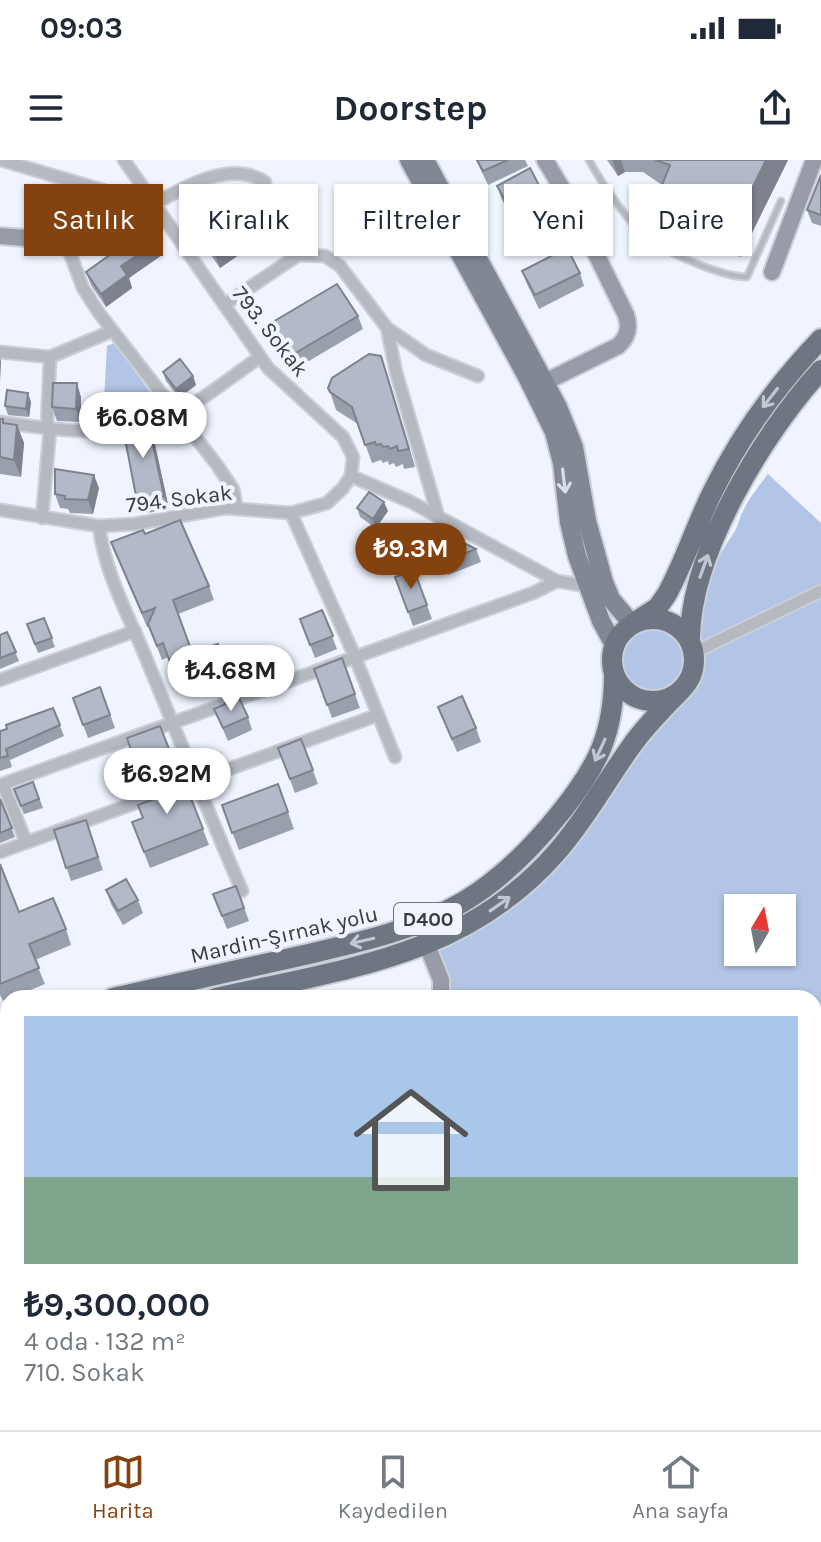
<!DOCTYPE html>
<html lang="tr">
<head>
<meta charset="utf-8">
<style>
	:root { --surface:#fff; --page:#f6f6f7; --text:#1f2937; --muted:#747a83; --line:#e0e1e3; --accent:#84420f }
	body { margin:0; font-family:Karla,sans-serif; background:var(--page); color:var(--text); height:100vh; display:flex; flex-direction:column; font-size:30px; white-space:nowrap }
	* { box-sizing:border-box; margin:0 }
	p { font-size:26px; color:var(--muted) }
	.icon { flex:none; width:44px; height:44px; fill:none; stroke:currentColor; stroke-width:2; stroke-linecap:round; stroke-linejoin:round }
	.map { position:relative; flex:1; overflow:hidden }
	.drawer { position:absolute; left:0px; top:830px; width:822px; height:440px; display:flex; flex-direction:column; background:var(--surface); border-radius:24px 24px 0 0; box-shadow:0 2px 6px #0004 }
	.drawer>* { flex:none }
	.top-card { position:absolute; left:24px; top:24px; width:774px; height:72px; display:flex; gap:16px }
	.needle { width:52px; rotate:10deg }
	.buttons { position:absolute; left:724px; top:734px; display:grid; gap:16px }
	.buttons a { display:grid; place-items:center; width:72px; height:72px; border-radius:0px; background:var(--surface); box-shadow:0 2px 6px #0004; font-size:40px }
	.price { position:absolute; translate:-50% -68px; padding:0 18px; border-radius:28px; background:#fff; color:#222; font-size:26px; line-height:52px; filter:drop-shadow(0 2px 4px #0008) }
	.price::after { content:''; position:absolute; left:50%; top:48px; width:24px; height:18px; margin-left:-12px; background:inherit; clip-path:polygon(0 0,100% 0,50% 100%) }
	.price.selected { background:var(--accent); color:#fff }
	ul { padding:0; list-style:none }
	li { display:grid; align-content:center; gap:16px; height:424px; padding:0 24px }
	li span { display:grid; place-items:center; height:248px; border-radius:0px; color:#555 }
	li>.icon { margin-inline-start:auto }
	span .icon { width:144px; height:144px; fill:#fffc; stroke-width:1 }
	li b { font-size:34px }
	.pill { padding:0 28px; border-radius:0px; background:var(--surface); box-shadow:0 2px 6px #0004; font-size:28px; line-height:72px }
	.pill.selected { background:var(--accent); color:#fff }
	.status { display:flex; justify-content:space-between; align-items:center; height:56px; padding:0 40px; background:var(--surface); direction:ltr }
	.status svg { height:22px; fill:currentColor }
	header { display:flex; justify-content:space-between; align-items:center; height:104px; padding:0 24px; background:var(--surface); font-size:36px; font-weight:700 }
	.dock { display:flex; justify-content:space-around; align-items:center; height:112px; border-top:2px solid var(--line); background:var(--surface); font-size:22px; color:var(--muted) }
	.dock a { display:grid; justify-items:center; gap:4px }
	.dock .selected { color:var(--accent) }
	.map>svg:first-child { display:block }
	.green { fill:#b2c5e6; fill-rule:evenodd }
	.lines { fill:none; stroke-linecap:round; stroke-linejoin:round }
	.stream { stroke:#8ca1c5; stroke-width:3 }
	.lane-casing { stroke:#cbcfd8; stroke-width:9 }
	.street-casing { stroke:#cbcfd8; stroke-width:15 }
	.secondary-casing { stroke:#cbcfd8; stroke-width:20 }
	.primary-casing { stroke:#cbcfd8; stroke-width:22 }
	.highway-casing { stroke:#cbcfd8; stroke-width:24 }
	.lane { stroke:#b5b9c0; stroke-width:5 }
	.street { stroke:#b5b9c0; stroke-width:11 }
	.secondary { stroke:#979ca6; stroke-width:16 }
	.primary { stroke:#818894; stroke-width:18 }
	.highway { stroke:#6e7684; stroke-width:20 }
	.wall { fill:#99a0ad }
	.shaded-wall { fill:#7d828d }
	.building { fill:#b2bac9; stroke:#7d828d; stroke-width:2 }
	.oneway { stroke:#c2c8d3 }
	.oneway2 { stroke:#d9dee9 }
	.labels { text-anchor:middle; stroke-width:8; stroke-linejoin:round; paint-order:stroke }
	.shield { fill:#eff4fe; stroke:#70737a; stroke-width:2 }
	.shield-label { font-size:20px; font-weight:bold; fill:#393c42 }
	.street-label { font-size:22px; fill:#393c42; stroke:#eff4fe }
</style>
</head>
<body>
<div class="status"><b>09:03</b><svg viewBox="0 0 49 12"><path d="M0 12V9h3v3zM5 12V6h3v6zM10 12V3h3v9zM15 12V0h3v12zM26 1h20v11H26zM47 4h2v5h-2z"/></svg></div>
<header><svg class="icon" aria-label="menu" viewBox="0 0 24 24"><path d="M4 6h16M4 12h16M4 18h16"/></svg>Doorstep<svg class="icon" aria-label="share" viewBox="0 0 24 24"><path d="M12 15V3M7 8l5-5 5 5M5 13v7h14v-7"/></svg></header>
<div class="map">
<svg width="821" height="1270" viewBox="0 0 821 1270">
	<rect width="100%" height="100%" fill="#eff4fe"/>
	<path class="green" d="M114,183L164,251L107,263L103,259L107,186Z
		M768,314L821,363V1165L814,1163V838H441L431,794L499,758L544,720L587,670L634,594L689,534C707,506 697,479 702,448C705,420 718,396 733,374C738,368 739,358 743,351C749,338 759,326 768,314ZM738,748H782V792H738Z
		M620 501a34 34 0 1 1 68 0a34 34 0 1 1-68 0Z
		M814,1230L821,1232V1270H739L741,1262H814Z"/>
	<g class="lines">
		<path class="stream" d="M814,1168L821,1169"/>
		<g class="lane-casing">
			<path id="lane" d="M589,0C599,19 632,68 649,80C671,94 722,117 747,117L781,41"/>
		</g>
		<g class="street-casing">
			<path id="street" d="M1,0L146,43
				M153,45C185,26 231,0 265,22
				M63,75L83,128L99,153L217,305L233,329L237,349
				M224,145L298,95L325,96L340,106L387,168L426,195L478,216
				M387,168L396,212L439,359
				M0,192L50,197L112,171
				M0,262C56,270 117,280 172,255C203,241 232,216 260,197
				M47,269L50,197
				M351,316L411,342L557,421
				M0,350L99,366L135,364L226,348L291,353L327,343L343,328L351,316L353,297L343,277L268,208L124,0
				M291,353L355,497L395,597
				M42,358L50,269
				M99,366C105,414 128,454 146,498C178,576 209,654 242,731
				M693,493L821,431
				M0,520L135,471
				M3,624L26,682
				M0,625L533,433L557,421L587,426
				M0,692L378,555
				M814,1007L821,998
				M696,1270L699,1262"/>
		</g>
		<g class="secondary-casing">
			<path id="secondary" d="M0,76L50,80L63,75L95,50L153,45
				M772,112L814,0
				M535,227L618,186C628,177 630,167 626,155L573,47L545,0
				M427,785L441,820V838
				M199,1270L207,1262"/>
		</g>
		<g class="primary-casing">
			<path id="primary" d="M409,0L527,217L554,272L562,303L569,362L577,396L601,461L614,485
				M425,0L558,247L574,287L587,361L604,422L611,439L632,464"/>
		</g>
		<g class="highway-casing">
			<path id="highway" d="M612 500a41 41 0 1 1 82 0a41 41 0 1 1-82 0Z
				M632,464L658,447L667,434C685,401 696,365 713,331C741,274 777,225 821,179
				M690,481C689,395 763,273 821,210
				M113,838C172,825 232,811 291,798C350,784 410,773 463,742C502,719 533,687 561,652C598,606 614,573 614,514
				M216,838C343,809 465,797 556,693C585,660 605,623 630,588C645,566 664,548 682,529
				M0,866L8,864
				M0,892L8,890"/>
		</g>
		<use href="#lane" class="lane"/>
		<use href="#street" class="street"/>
		<use href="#secondary" class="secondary"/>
		<use href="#primary" class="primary"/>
		<use href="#highway" class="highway"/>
	</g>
	<path class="wall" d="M476,0H525L528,6L488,25Z
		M607,0H788L740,97L729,92H717L704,88L678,71L675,63L667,61L658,35L662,25L643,12H625L618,16Z
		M821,15V66L812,63L807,50Z
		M497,26L541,29L546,43L514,61L502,40Z
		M243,52L288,61L220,108L208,91L204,77Z
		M138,56L143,68L157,82L162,95L129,118L132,128L106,147L91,125L86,112L111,94L106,80L97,72L92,59Z
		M522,111L580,113L584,126L539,149L527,124Z
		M358,156L363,169L292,211L271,180L266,166Z
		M163,212L193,216L196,225L179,238L166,221Z
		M387,214L415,307L404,309L403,304L396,307L394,303L389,305L388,301L383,303L381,300L372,303L358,264L336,250L330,232Z
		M81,237V262L57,261L52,247Z
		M31,242L29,257L8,255L5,246Z
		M0,259H3L4,263L17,265L24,283L21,317L0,314Z
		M152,271L169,349L142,354L137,341Z
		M99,328L93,354L70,353L68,349L60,348L55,334Z
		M357,348L388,351L376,368L360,357Z
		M429,366L476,389L481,402L448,415Z
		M145,374L209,426L214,440L178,454L192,492L218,484L231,520L214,526L210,515L179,527L168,497L162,500L149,466L147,467L111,382Z
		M414,410L432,459L413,466L395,417Z
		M322,450L337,489L315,498L300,459Z
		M44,458L55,487L38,493L27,464Z
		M7,472L19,501L0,509V475Z
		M342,498L360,548L332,558L314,509Z
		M100,527L115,568L88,578L73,538Z
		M438,547L476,568L481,582L457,592Z
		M53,548L64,576L10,600L12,607L0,611V571Z
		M214,549L248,557L252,570L228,581Z
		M160,566L174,603L140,615L127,578Z
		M301,579L318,624L295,633L278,588Z
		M183,618L209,685L150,708L132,662L143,658Z
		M33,622L43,648L24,654L14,629Z
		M278,624L294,669L239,690L222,645Z
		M0,639L15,677L0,683Z
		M86,660L103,710L71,721L54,670Z
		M0,704L19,752L66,769L71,785L35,800L45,824L11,838H8L3,841L0,835Z
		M236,726L249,761L227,769L213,734Z
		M106,730L138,740L143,753L123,765L111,744Z"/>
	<path class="shaded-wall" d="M612,0H621L625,12L618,16Z
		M766,0H788L740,97L731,71Z
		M284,48L288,61L220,108L215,95Z
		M138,56L143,69L135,74Z
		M157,82L162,95L129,118L132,128L106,147L101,134L121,106Z
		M381,196L387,214L415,307L409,289Z
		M0,197L1,202L0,223Z
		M193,216L196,225L179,238L176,229Z
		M77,223L81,237V262L76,249Z
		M28,233L31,242L29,257L26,249Z
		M147,258L152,271L169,349L164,336Z
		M17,265L24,283L21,317L14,300Z
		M94,315L99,328L93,354L88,340Z
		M384,342L388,351L376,368L373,359Z"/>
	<path class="building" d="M477,0H508L483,11Z
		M655,0H766L731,71L719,66H707L694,62L669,45L671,39L658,35L670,5Z
		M530,8L541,29L509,47L497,26Z
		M821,15V55L807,50Z
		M272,30L284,48L215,95L204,77L243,52L242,50Z
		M93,51L138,56L135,74L146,66L157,82L121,106L127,115L101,134L86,112L125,84L106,80L101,67L92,59Z
		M567,88L580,113L535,135L522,111Z
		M337,124L358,156L287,198L266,166Z
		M369,194L381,196L409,289L398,291L397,286L390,289L388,286L383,287L381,284L376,285L375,282L365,285L352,247L330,232L328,228L332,218Z
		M180,199L193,216L176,229L163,212Z
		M53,223H77L76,249L52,247Z
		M7,230L28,233L26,249L5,246Z
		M147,258L164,336L137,341L122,263Z
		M0,259H3V263L17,265L14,300L0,297Z
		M55,309L94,315L88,340L65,339V336L55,334Z
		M369,332L384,342L373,359L357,348Z
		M180,360L209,426L173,440L192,492L218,484L226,506L209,512L205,501L174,513L163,483L157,486L148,464L155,448L142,453L111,382L143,370L145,374Z
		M429,366L476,389L443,402Z
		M414,410L427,445L408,452L395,417Z
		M322,450L333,476L310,485L300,459Z
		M44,458L52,478L35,484L27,464Z
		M7,472L16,492L0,498V475Z
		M342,498L355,534L327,545L314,509Z
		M100,527L110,555L83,565L73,538Z
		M462,536L476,568L452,579L438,547Z
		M239,538L248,557L223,568L214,549Z
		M53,548L60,565L6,589L8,596L0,598V571L7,569L6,565Z
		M160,566L169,589L135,602L127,578Z
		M301,579L313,610L290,619L278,588Z
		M183,618L203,669L144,692L132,662L143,658L138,645L154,639L150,631Z
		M33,622L39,639L21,646L14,629Z
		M278,624L288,652L232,673L222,645Z
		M0,639L12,668L0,673Z
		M86,660L98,697L66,708L54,670Z
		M0,704L19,752L53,738L66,769L29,784L39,808L0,824Z
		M126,719L138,740L118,751L106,730Z
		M236,726L244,748L222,756L213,734Z"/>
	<defs><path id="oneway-shaft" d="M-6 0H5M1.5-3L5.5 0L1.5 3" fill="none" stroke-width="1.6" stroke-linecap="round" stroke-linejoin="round" transform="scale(2)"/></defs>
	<g class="oneway">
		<use href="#oneway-shaft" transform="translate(770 238) rotate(128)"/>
		<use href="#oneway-shaft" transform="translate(704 406) rotate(-70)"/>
		<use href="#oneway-shaft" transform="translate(600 590) rotate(115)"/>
		<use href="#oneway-shaft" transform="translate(500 744) rotate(-35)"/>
		<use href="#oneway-shaft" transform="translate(362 781) rotate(167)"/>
	</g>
	<use class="oneway2" href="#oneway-shaft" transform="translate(564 321) rotate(83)"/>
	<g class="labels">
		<rect class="shield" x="394" y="743" width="68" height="32" rx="6"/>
		<g class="shield-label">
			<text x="428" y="766">D400</text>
		</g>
		<g class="street-label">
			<text transform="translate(271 171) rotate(52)" y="8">793. Sokak</text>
			<text transform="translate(179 338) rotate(-7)" y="8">794. Sokak</text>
			<text transform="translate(284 774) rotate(-13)" y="8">Mardin-Şırnak yolu</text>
		</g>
	</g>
</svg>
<div class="buttons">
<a><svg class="needle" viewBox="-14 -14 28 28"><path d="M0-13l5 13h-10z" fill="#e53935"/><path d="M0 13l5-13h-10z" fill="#747a83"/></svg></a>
</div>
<b class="price" style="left:143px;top:300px">₺6.08M</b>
<b class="price selected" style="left:411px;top:431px">₺9.3M</b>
<b class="price" style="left:231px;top:553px">₺4.68M</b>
<b class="price" style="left:167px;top:656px">₺6.92M</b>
<div class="top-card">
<a class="pill selected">Satılık</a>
<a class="pill">Kiralık</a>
<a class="pill">Filtreler</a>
<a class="pill">Yeni</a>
<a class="pill">Daire</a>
</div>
<section class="drawer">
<ul>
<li><span style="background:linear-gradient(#a9c7e8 65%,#7fa58c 0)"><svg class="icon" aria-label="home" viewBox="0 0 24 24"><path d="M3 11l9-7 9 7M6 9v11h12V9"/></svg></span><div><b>₺9,300,000</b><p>4 oda · 132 m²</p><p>710. Sokak</p></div></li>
</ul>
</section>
</div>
<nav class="dock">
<a class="selected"><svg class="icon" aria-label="map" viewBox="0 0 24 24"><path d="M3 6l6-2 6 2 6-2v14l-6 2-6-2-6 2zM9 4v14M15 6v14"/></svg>Harita</a>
<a><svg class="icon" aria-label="saved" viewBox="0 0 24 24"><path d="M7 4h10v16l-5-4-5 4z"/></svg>Kaydedilen</a>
<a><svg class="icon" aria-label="home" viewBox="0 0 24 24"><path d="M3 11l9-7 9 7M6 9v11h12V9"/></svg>Ana sayfa</a>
</nav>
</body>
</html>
